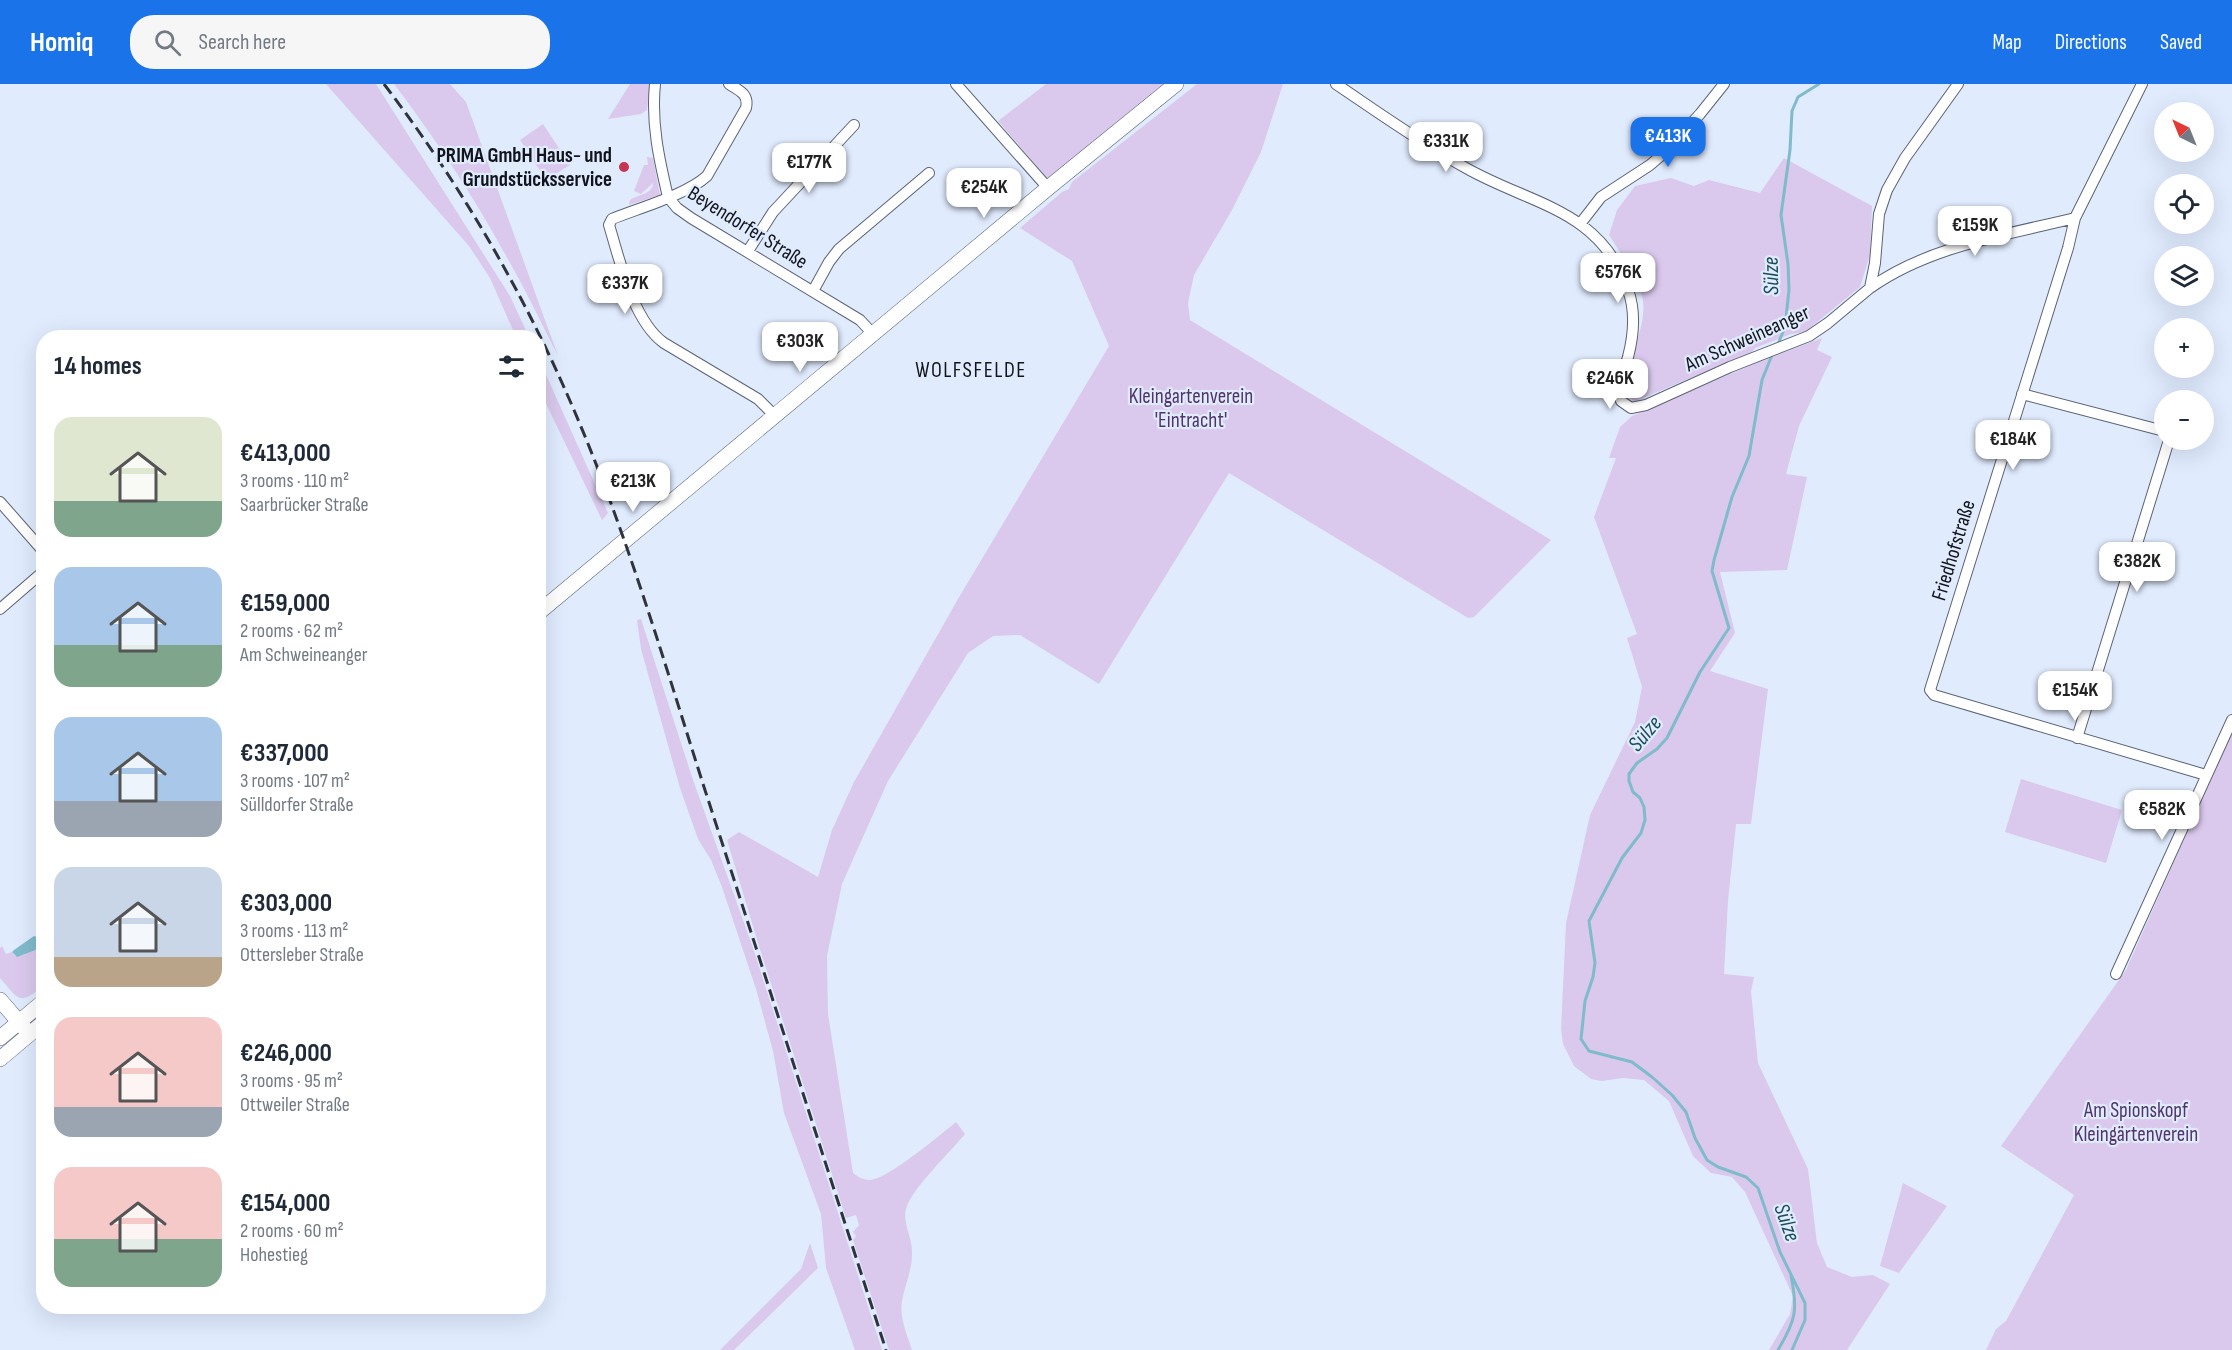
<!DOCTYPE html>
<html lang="en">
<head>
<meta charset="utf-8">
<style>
	:root { --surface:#fff; --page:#f6f6f7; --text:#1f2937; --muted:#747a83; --accent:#1a73e8 }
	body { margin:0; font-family:"Sofia Sans Condensed",sans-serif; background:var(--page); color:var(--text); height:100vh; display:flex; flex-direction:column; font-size:22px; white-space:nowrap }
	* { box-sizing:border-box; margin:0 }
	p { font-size:20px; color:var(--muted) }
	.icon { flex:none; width:33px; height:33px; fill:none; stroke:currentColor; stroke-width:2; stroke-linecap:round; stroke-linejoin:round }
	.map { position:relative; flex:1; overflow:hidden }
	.details { position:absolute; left:36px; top:246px; width:510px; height:984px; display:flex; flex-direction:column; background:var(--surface); border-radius:24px; box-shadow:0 6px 24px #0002 }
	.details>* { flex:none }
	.needle { width:39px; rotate:317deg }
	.controls { position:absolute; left:2154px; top:18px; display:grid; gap:12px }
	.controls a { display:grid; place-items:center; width:60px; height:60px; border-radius:50%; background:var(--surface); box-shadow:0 6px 24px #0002; font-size:30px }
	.price { position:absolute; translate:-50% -51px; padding:0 14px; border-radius:12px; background:#fff; color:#222; font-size:20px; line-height:39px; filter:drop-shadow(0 2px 3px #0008) }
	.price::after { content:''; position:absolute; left:50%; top:36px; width:18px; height:14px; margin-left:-9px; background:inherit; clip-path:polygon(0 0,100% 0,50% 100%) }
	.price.current { background:var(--accent); color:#fff }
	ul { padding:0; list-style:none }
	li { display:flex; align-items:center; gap:18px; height:150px; padding:0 18px }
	li span { display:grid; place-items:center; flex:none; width:168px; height:120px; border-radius:18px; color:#555 }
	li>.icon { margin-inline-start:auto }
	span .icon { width:72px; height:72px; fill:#fffc; stroke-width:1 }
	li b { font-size:26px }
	h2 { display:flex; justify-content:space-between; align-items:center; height:72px; padding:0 18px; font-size:26px }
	header { display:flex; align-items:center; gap:36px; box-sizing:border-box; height:84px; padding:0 30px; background:var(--accent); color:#fff }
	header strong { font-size:28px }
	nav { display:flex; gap:33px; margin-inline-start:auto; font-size:21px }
	.search { width:420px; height:54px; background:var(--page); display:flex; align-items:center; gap:15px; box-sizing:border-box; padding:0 21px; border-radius:24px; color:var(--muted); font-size:22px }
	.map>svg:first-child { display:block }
	.green { fill:#dac9ed }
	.water { fill:#80bbcc }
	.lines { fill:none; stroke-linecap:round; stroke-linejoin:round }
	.stream { stroke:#80bbcc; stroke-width:3 }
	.street-casing { stroke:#5b6475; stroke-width:12 }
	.secondary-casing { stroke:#5b6475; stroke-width:16 }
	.street { stroke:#fff; stroke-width:10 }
	.secondary { stroke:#fff; stroke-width:15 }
	.rail { stroke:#2f343c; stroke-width:3; stroke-dasharray:12 6; stroke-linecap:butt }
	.poi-dot { fill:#c63551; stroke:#e0ebfe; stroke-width:2 }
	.labels { text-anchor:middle; stroke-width:4.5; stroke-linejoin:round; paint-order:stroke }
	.poi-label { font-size:21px; font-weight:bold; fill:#11151b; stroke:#e0ebfe; text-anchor:end }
	.street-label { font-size:21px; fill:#11151b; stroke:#e0ebfe }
	.park-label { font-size:21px; fill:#52346c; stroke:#e0ebfe }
	.water-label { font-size:22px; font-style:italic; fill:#1a4e5a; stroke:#e0ebfe }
	.neighbourhood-label { font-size:22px; letter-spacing:1.5px; fill:#11151b; stroke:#e0ebfe }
</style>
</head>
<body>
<header>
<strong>Homiq</strong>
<div class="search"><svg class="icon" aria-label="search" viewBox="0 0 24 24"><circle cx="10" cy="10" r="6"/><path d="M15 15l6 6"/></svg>Search here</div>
<nav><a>Map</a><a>Directions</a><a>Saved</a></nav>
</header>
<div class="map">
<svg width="2232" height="1266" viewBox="0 0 2232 1266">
	<rect width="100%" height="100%" fill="#e0ebfe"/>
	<path class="green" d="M326,0H376L510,212L529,253H516L490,194L469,162Z
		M394,0H450L466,18L558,272C541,238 524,203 505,170C472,110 435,54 394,0Z
		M630,0H650L647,26L641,30L608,35Z
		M1046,0H1169L1049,96L998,37Z
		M1197,0H1283L1261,68L1232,126L1194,191L1188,219L1190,236L1551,456L1474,533L1468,534L1229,389L1099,600L1020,551L993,552L968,569L888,697L842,800L827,872L828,930L853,1089C858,1093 863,1096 870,1096C888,1095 940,1051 956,1038L965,1050C950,1068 914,1103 907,1122C901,1137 912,1152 912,1167C913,1184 905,1200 902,1217C899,1233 907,1251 912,1266H889L853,1156L856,1152L853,1148L859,1141L856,1131L846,1134L759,862L727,756L739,748L818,793L832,746L854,698L958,515L1109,262L1072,177L1020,144L1062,108L1069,105L1072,98Z
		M543,40L570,81L546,96L520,56Z
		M647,73L653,74L660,111L629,121L630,116C639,110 652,111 653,99L641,110L634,107L644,81H648Z
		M1784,74L1872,122L1870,171L1860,203L1805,248L1791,250L1755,264L1752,268L1634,318C1631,314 1628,311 1627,307C1624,279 1647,246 1643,216C1641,201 1618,165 1609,151L1617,126L1635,102L1671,94L1694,102L1709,96L1760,109Z
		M1822,254L1817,266L1832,273L1799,342L1786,390L1807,393L1787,486L1720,488L1735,549L1710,587L1768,605L1751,740H1736L1728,817L1724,890L1754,893L1751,907L1758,979L1808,1085L1817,1159L1827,1183L1852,1193L1873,1191L1890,1200L1847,1266H1769L1790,1230L1793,1212L1745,1108L1732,1093L1711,1089L1693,1072L1669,1017L1644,996L1623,994L1602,997L1591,995L1574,982L1563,960L1561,945L1566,839L1590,731L1635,638L1642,603L1627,554L1637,550L1594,433L1616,374H1609L1620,343L1632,332L1756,279Z
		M539,275L608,429L602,436L539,305Z
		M641,535L692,693L753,864L882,1266H855L826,1184L821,1130L784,1029L773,967L756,905L722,803L711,776L698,755L680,704L641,565L637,536Z
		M2232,647V1266H1986L1996,1245L2006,1237L2074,1111L2001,1062L2126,886Z
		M2021,695L2122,726L2106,779L2005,748Z
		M2,862L6,870L12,868L15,872L43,863V902C19,922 19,916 0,894V864Z
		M1903,1099L1947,1122L1899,1189L1880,1182Z
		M810,1159L818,1184L734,1266H720L801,1185Z"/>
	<path class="water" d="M34,852L43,855V863L17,873L12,868L14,866Z"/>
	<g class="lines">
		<path class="stream" d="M1778,260L1785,243L1789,206L1788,180L1781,131L1790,66L1792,27L1798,13L1819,0
			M1772,271L1762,296L1749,372L1732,413L1714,476L1712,487L1729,544L1700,588L1667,654L1657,665L1637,679L1629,690V697L1633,708L1640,714L1644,723L1645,736L1641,749L1622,774L1589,837L1595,879L1593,893L1585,917L1581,955L1589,967L1632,978L1652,993L1672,1011L1686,1028L1695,1054L1707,1076L1718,1083L1746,1093L1758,1104L1780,1168L1805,1219V1236L1792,1266
			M1778,1266C1796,1236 1798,1226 1791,1192"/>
		<g class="street-casing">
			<path id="street" d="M655,0C651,39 659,75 668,113L677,124L691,134L860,236L873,250
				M729,0C740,7 749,10 746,24L707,92C686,111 639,124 612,135L609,141C620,177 633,237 664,259L758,315L775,332
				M956,0L1048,104
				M1336,0C1379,29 1421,59 1466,84C1531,121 1601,125 1628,206C1636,228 1634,250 1628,273C1624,287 1617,303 1621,317L1631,324L1646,321L1730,283L1809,252L1828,239L1870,204L1875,179L1879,130L1887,106L1905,74L1958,0
				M2142,0L2075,134L2068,164L1930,606L1934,611L2206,691
				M1580,140L1601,113L1650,81L1664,69L1700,30L1724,0
				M748,167L773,128L854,41
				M1870,204C1929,162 2006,151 2075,134
				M813,207L829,178L839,165L929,89
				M2022,310L2164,347
				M0,418L44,468
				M0,525L44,487
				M2077,654L2169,356
				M2116,890L2232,636"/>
		</g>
		<g class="secondary-casing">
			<path id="secondary" d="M538,529L1048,104L1176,0
				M0,916L26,946
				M0,954L44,917
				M0,975L44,938"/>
		</g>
		<use href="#street" class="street"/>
		<use href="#secondary" class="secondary"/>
		<path class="rail" d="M384,0C455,93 515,194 563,301C621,430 661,568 704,703C765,891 825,1078 886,1266"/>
	</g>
	<circle class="poi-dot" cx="624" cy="83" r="6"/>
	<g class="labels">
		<g class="poi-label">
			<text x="612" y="78">PRIMA GmbH Haus- und<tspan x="612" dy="24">Grundstücksservice</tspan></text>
		</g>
		<g class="street-label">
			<text transform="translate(748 143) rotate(32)" y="7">Beyendorfer Straße</text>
			<text transform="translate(1747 254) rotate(-24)" y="7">Am Schweineanger</text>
			<text transform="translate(1953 466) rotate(-73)" y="7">Friedhofstraße</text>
		</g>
		<g class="park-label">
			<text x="1191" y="319">Kleingartenverein<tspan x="1191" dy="24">'Eintracht'</tspan></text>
			<text x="2136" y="1033">Am Spionskopf<tspan x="2136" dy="24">Kleingärtenverein</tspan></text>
		</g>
		<g class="water-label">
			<text transform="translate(1770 192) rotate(-91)" y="8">Sülze</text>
			<text transform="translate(1644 649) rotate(-50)" y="8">Sülze</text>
			<text transform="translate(1788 1138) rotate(70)" y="8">Sülze</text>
		</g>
		<g class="neighbourhood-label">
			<text x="971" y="293">WOLFSFELDE</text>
		</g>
	</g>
</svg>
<div class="controls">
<a><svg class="needle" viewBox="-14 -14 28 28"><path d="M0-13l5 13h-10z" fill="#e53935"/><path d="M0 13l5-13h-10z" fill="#747a83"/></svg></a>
<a><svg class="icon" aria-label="locate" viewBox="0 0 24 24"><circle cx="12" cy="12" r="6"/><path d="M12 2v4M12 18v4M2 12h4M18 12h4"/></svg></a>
<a><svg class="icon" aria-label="layers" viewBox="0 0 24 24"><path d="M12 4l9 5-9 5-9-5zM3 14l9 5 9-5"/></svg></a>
<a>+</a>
<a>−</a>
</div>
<b class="price current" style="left:1668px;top:84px">€413K</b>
<b class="price" style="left:1446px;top:89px">€331K</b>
<b class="price" style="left:809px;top:110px">€177K</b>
<b class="price" style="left:984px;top:135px">€254K</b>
<b class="price" style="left:1975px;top:173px">€159K</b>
<b class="price" style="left:1618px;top:220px">€576K</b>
<b class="price" style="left:625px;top:231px">€337K</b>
<b class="price" style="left:800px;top:289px">€303K</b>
<b class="price" style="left:1610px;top:326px">€246K</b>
<b class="price" style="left:2013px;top:387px">€184K</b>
<b class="price" style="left:633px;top:429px">€213K</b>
<b class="price" style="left:2137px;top:509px">€382K</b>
<b class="price" style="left:2075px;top:638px">€154K</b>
<b class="price" style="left:2162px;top:757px">€582K</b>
<section class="details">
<h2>14 homes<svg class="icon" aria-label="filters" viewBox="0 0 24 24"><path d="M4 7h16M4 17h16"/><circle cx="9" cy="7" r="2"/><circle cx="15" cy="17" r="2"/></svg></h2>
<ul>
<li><span style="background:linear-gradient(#dfe7d0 70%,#7fa58c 0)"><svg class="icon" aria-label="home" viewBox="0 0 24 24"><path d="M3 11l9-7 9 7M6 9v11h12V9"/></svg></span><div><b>€413,000</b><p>3 rooms · 110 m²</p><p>Saarbrücker Straße</p></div></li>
<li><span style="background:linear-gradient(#a9c7e8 65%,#7fa58c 0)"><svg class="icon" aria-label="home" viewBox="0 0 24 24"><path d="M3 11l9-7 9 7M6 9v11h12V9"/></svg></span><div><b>€159,000</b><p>2 rooms · 62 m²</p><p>Am Schweineanger</p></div></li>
<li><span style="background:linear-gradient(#a9c7e8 70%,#9aa5b1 0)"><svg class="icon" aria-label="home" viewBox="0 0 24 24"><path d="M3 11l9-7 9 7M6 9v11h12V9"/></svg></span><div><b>€337,000</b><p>3 rooms · 107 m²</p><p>Sülldorfer Straße</p></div></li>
<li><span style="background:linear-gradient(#c9d6e8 75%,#b9a48a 0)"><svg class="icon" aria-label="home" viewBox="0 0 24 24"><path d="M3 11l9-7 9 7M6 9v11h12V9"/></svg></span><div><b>€303,000</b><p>3 rooms · 113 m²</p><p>Ottersleber Straße</p></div></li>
<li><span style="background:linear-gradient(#f6c9c9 75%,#9aa5b1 0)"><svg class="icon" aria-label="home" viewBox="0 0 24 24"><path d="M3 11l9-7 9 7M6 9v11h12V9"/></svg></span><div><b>€246,000</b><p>3 rooms · 95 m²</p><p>Ottweiler Straße</p></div></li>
<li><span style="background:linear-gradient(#f6c9c9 60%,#7fa58c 0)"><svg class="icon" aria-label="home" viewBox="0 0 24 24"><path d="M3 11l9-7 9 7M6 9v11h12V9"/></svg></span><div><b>€154,000</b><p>2 rooms · 60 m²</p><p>Hohestieg</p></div></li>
</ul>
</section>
</div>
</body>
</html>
